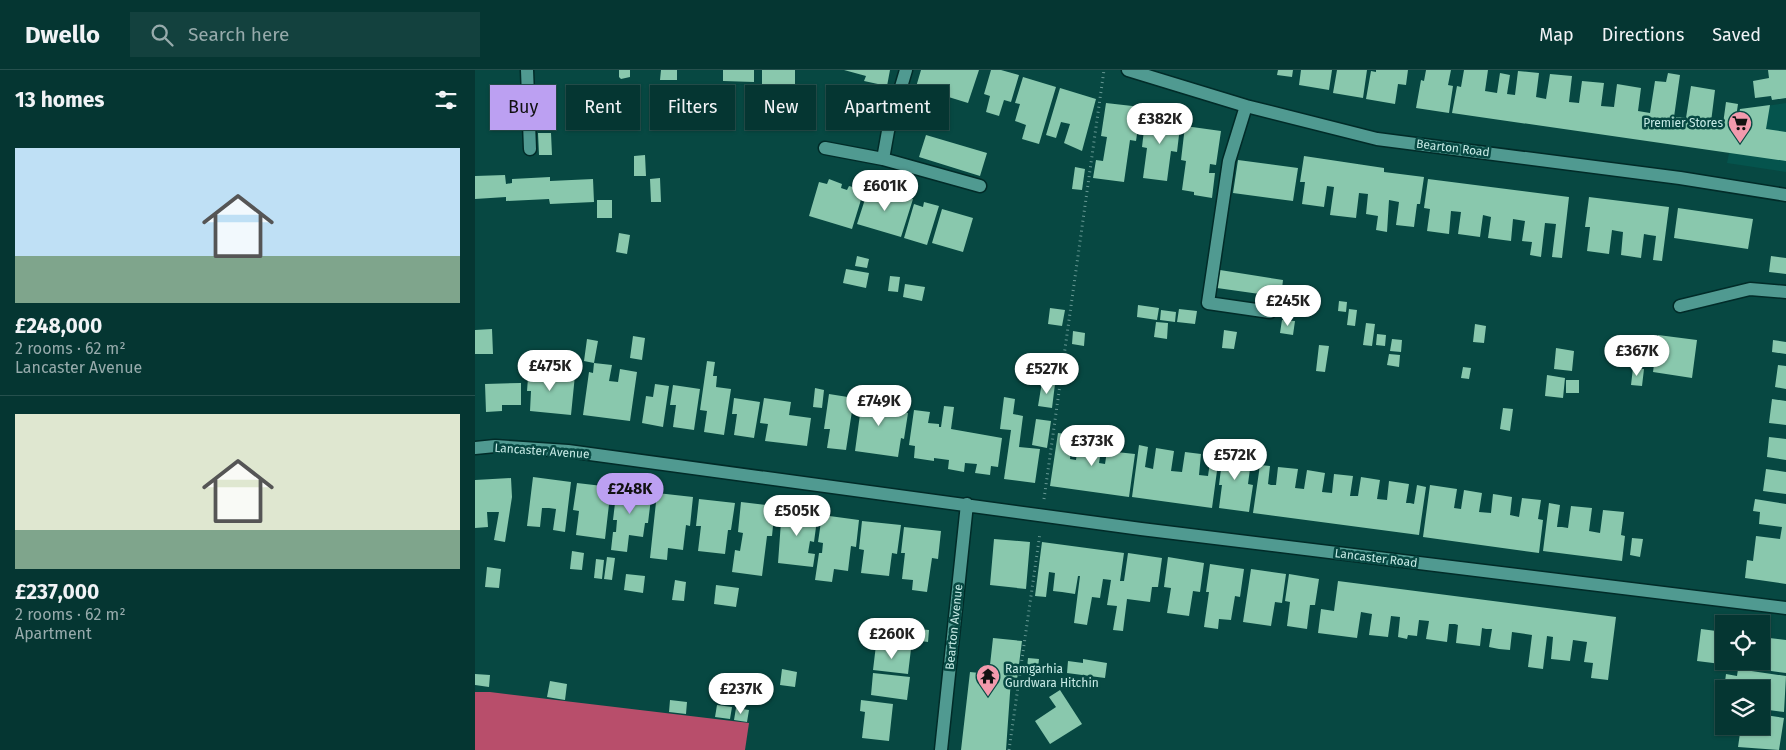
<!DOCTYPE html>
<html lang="en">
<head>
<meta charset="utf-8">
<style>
	:root { --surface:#053632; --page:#13413e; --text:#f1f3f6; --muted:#97abac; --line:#26504d; --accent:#bca0f2 }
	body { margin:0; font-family:"Fira Sans",sans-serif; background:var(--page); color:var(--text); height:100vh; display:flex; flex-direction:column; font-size:19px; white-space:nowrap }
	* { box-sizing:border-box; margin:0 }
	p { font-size:16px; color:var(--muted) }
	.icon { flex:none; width:28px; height:28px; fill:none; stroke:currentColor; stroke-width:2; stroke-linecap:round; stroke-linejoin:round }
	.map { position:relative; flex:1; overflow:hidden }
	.panel { display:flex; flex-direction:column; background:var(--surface); width:475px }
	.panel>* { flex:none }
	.banner { position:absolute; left:15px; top:15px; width:475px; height:45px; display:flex; gap:10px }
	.fabs { position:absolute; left:1240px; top:545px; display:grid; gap:10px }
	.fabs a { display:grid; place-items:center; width:55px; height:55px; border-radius:0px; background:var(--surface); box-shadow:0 1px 4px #0004,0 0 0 1px var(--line); font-size:25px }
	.price { position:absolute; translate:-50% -42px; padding:0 11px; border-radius:18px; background:#fff; color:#222; font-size:16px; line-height:32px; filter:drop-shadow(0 1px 2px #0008) }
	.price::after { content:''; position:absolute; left:50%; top:30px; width:15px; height:11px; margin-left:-8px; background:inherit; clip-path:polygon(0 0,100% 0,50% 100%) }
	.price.on { background:var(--accent); color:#111 }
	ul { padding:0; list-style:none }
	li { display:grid; align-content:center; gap:10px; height:265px; padding:0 15px }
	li+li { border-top:1px solid var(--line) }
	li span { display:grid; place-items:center; height:155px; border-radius:0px; color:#555 }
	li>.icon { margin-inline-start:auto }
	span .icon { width:90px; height:90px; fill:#fffc; stroke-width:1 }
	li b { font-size:21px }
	h2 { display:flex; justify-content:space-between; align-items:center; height:60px; padding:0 15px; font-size:21px }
	.chip { padding:0 18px; border-radius:0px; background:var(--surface); box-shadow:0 1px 4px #0004,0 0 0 1px var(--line); font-size:18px; line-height:45px }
	.chip.on { background:var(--accent); color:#111 }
	header { display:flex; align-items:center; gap:30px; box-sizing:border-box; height:70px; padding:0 25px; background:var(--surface); border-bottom:1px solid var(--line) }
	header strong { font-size:24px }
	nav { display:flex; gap:28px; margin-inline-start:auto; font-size:18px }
	.search { width:350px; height:45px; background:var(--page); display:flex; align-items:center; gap:12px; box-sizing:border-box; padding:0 18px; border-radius:0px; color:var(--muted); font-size:19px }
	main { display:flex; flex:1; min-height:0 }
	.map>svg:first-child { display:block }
	.built { fill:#05544d }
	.forest { fill:#b84e6b }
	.building { fill:#89c8ad }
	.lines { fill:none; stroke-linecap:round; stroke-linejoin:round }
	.minor-casing { stroke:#012b28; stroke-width:15 }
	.path { stroke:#679994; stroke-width:3; stroke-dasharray:1 4; stroke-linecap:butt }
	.minor { stroke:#509a91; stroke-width:12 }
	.labels { text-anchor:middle; stroke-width:5; stroke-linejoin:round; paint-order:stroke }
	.poi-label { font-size:12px; fill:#c7ebe6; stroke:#074842; text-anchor:end }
	.street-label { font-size:12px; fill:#c7ebe6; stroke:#074842 }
</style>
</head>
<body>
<header>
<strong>Dwello</strong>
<div class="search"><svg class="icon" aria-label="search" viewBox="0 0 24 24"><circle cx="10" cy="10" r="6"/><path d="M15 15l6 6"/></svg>Search here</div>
<nav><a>Map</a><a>Directions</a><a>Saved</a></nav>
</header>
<main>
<section class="panel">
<h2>13 homes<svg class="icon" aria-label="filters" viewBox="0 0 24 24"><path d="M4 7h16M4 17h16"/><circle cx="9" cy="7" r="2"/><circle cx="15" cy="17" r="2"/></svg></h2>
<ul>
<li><span style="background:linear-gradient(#bfe0f5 70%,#7fa58c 0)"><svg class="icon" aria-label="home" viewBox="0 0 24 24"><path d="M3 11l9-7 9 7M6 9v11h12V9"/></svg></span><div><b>£248,000</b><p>2 rooms · 62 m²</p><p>Lancaster Avenue</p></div></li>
<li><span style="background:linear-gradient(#dfe7d0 75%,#7fa58c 0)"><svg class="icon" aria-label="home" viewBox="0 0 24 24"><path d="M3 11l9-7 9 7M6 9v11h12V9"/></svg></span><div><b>£237,000</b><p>2 rooms · 62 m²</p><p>Apartment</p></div></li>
</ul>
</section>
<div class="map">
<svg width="1311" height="680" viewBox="0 0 1311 680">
	<rect width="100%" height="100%" fill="#074842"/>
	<path class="built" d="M1311,33V102L1252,93L1263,40Z"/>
	<path class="forest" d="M0,622H15L274,653L270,680H0Z"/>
	<path class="building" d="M144,0H155V7L146,9L144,7Z
		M186,0H202V10H185Z
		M248,0H279V12L248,11Z
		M287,0H320V14H287Z
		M369,0H415L412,16L389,11L391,6Z
		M446,0H504L493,33L441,17Z
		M516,0H526L544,5L536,32L529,30L524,46L511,42L515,26L509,24Z
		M803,0H818L817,7L802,5Z
		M826,0H857L854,20L824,15Z
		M862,0H892L888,28L858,23Z
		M901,0H933L931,15L923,14L920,34L891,29L896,1L901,2Z
		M951,0H976L973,15L978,16L974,43L941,38L946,10L949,11Z
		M989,0H1013L1010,21L1022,23L1025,3L1035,5L1032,24L1040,25L1043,1L1064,3L1061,27L1071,29L1075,4L1097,6L1094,32L1104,33L1107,11L1129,13L1126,36L1139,37L1142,14L1166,18L1163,41L1175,43L1180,11L1191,12L1193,3L1205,5L1199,47L1211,48L1216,16L1240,20L1236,52L1248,54L1251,32L1263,34L1260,54L1262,55L1265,39L1295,35L1291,59L1311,62V91L977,43L982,16L986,17Z
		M1293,0H1311V28L1297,30L1296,26L1280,28L1278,11L1294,8Z
		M548,7L581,17L564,74L547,69L551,55L540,51L545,34L540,33Z
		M585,18L621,29L607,81L589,73L595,54L586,52L581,68L571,65Z
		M39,20L40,34L22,35V21Z
		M631,33L666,37L661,71L655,70L649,112L618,108L621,90L628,91L632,67L626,66Z
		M365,35L373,36L370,48L362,47Z
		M375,37L385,39L382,51L373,49Z
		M671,43L706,48L702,82L696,81L692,111L668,108L672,78L667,77Z
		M710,56L746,61L741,95L735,94L734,103H740L737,128L719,125V122L707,120L711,91L706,90Z
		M63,63H76L77,85H64Z
		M451,65L512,83L505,106L444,87Z
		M170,85L171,106H159V86Z
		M829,86L909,98V102L949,107L945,134H942L939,157L921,155L924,132L914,130L912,162L901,160L903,146L891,144L893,124L884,123L881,148L855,145L859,117L852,116L849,137L827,134L830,112H825Z
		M763,90L823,98L818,131L758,123Z
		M600,97L610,99L607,120L597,119Z
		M30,105L31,114L37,113V109L75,107V111L118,109L119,132L75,134L74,129L31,131V127L0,129V106Z
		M185,108L186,132H176L175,109Z
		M354,109L367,114L366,118L372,120L374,116L389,120L377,159L334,146L344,112L352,114Z
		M953,109L1094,127L1087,188L1077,187L1081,154L1070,153L1066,187L1055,185L1057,172L1047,171L1050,151L1038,149L1036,171L1013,168L1016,147L1008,145L1005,167L983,164L986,142L976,141L974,164L952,161L955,139L949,138Z
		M402,118L416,122L414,127L421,129L423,124L438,129L426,167L382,154L393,120L401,123Z
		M1114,127L1194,137L1187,191L1178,190L1181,166L1174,165L1169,164L1166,188L1146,185L1148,162L1142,161L1137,160L1134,184L1112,181L1115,157H1110Z
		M122,130H137V148H122Z
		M449,132L464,136L452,175L429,168L439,134L448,137Z
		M1203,138L1278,149L1273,179L1199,168Z
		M467,139L498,148L488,182L457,173Z
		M144,163L155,165L152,184L141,182Z
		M382,186L394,189L392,198L380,196Z
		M1296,186L1311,188V204L1294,202Z
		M371,199L394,203L391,218L368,213Z
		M745,200L808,210L806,227L742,218Z
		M415,206L425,207L423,222L413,221Z
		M430,214L450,217L447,231L428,227Z
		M864,231L872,232L871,242L863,241Z
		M663,235L684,238L682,250L662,247Z
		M575,238L590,240L587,256L573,254Z
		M704,239L722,241L720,254L702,252Z
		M874,239L882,240L880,256L872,255Z
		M686,240L701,242L700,252L685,250Z
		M807,250L820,251L818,265L805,263Z
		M681,252L693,253L692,269L679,267Z
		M891,253L900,254L897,276L888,275Z
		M1000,254L1011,256L1009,273L998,272Z
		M17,259L18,284H0V260Z
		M749,260L762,262L759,279L747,278Z
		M598,261L610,263L609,276L597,274Z
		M902,264L911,265L910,276L901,275Z
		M1183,265L1222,270L1217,308L1178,302Z
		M158,266L170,268L167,290L155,288Z
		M112,269L123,271L119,293L109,291Z
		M917,269L927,270L926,282L915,281Z
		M1298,270L1311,272V284L1297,282Z
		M844,275L854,276L850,302L841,301Z
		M1081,278L1099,281L1097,301L1079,299Z
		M914,284L925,285L924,297L912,295Z
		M232,291L240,292L238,306H242L241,317L256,319L249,365L229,362L232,341L225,340Z
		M119,293L137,295L134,311L143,312L145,299L162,302L155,351L108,345L114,302L118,303Z
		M54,295L79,300L78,311L87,312L88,304L100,305L96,345L55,341L56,321H52Z
		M1303,295L1311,296V319L1300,317Z
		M988,297L996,298L994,309L986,308Z
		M1158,298L1169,299L1167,316L1156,315Z
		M1072,305L1090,308L1088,328L1070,326Z
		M1091,310H1104V323H1091Z
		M567,312L580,314L577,338L563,336Z
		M46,313V335H27V341L11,342L10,314Z
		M180,314L194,316L188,357L167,353L171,326L178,327Z
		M198,315L225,319L219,360L198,357L201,335H195Z
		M382,317L391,318L390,328L408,331L406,339L433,343L429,369L426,368L423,387L380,381L386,337L379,336Z
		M340,318L349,320L347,338L338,337Z
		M354,324L379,328L371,380L352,378L355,359H349Z
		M529,327L540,329L538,344L548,346L544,377L565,379L560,413L529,409L536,360L525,359Z
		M259,328L285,332L279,368L259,365L262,344H257Z
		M289,328L316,332L314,345L336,348L332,376L290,371L293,354L285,353Z
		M1297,329L1311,331V355L1294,353Z
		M469,336L479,337L476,359L527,368L523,397L516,396L515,405L500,403L502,394L490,393L489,402L473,399L474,390L459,388V391L439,388L440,376L434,375L439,340L455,342L453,353L464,354V357H466Z
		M1028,338L1038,339L1035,361L1025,359Z
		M561,349L576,351L572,378L557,375Z
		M617,358L629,360L624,393L630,394L632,381L660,384L654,427L575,416L583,363L598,365L595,389L601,390L604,367L615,368Z
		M1294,367L1311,369V390L1292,387Z
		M664,375L673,377L670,397L678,399L681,378L699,381L696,401L707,402L710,382L726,384L724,405L733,406L736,385L744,386L737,438L657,427Z
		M749,376L767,378L766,389L776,391L773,414L778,415L774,442L744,438L747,415H744Z
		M785,395L795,396L793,414L796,415H801L803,397L823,399L820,418L829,419L832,400L850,403L847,422L857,423L859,404L878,406L875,426H883L886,407L905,410L902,429L912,430L914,411L934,414L931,433H935L939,434L942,415L951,417L944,465L778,443Z
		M1291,399L1311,402V424L1288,421Z
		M58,407L96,412L90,462L78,460L81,439L74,438H67L65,457L52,456Z
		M36,408L37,427L30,472L19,470L24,442H12L13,457L0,458V410Z
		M102,413L136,417L130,469L101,465L104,441L98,440Z
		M955,415L982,419L979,438L986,439L989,420L1007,423L1004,442L1016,443L1018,424L1037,427L1035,445L1044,447L1047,428L1066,430L1063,449L1068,450L1064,483L948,467Z
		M142,416L177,420L173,453H170L168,467L154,465L152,482L136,480L138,462H141L142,450H138Z
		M182,423L218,427L215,456L211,455L208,480L193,478L192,490L175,488Z
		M224,429L260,433L256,460H253L250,484L223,481L226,456H221Z
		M1280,429L1311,434V514L1270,508L1272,490L1278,491L1281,466L1305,469L1307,457L1284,454L1285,442L1278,441Z
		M266,432L300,436L297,466H292L287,506L257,502L260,480L265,481L268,463L263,462Z
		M1074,433L1085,435L1082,457H1087L1093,458L1096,436L1117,438L1114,461L1125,463L1128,440L1149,442L1146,465L1150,466L1147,491L1068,481Z
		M307,438L343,442L339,472L335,471L333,483L340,484L338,497L303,493Z
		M347,445L384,450L381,477L376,476L373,501L359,499L357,512L340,510L344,483H347L348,473L343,472Z
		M387,451L426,455L422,484L417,483L414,506L386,503L389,480L384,479Z
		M429,457L466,461L463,489L457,488L452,522L437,520L438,510L427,509L430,483H426Z
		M1157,468L1168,469L1165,487L1155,485Z
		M519,469L555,472L551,519L515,515Z
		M567,472L649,483L645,511H649L653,483L687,488L683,517H677L675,532L652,529L648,561L638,560L642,536L632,535L636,510L628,509L625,528L617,527L612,555L599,553L605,506H603L600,524L587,522L578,521L580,503L574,502L571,527L560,526Z
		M97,481L109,483L107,500L95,499Z
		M132,487L140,488L137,510L129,509Z
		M693,487L729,493L725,522L718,521L714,546L692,543L696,518L689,517Z
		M121,489L129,490L127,509L119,508Z
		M735,494L769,499L765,527L760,526L756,550L744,549L743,559L729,557L734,522H731Z
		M12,497L26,499L24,518L10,517Z
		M776,499L811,504L807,533L800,532L796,556L768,552Z
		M151,504L170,506L168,523L149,520Z
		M814,504L844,509L840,535H835L832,559L812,556L815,532L810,531Z
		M200,510L211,512L209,531L197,530Z
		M863,511L1141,547L1133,610L1116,608L1118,593L1109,592L1112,572L1098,570L1095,591L1086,590L1076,589L1078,567L1072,566L1068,599L1053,597L1057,565L1037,562L1035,580L1024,579L1014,577L1017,559H1011L1007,558L1005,576L981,573L983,555L980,554H974L972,572L951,569L954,551L944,550L942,566L933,565L932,569L923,567L925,547L916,546L913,567L904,566L894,565L897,544L886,542L882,568L843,563L846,539L859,541Z
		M241,515L264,518L261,537L239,534Z
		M395,550L412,552L410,566L393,564Z
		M433,558L454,560L453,572L431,569Z
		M1226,559L1249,562V591H1254V595L1222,591Z
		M1286,567L1311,570V603L1282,599L1283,593L1278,591H1286Z
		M518,568L547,571L542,610L536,609L531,680H486L495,602L514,604Z
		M401,575L436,579L433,604L398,600Z
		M553,588L564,589L563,599L552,598Z
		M608,589L632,593L630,608L592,603L593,591L608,593Z
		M307,599L322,602L320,617L305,615Z
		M1263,599L1311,606L1309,642L1286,639V619H1249L1251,604L1262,606Z
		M398,603L435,607L432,630L396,625Z
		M0,604L15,605L14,617L0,615Z
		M75,611L92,614L90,630L72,627Z
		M585,620L607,654L575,674L560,651L581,637L574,627Z
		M195,630L212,632L211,644L194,642Z
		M386,630L418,634L414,671L387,668L390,642L385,641Z
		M242,635L257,637L255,649L240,647Z
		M261,638L274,640L272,652L259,650Z
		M1286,641L1291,642L1290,645L1309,648L1304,680L1263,677L1266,656H1286Z"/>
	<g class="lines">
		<g class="minor-casing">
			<path id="minor" d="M52,0L55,79
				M653,0L771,36L902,69L1205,108L1311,125
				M771,36L754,91L733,233L795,242
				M350,78L408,89L505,116
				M408,89L413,61L431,0
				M1205,236L1275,219L1311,222
				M0,378L20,376L93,381L666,459L1311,538
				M466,680L492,434"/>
		</g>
		<path class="path" d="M569,429L629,0
			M534,680L565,463"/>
		<use href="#minor" class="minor"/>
	</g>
	<defs>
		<g id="supermarket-pin" transform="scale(1.25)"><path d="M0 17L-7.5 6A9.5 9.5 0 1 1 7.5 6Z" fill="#f29aad" stroke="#074842"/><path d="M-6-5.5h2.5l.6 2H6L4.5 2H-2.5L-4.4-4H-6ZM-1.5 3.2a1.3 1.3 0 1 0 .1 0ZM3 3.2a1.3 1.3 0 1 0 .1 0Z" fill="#111"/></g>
		<g id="temple-pin" transform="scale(1.25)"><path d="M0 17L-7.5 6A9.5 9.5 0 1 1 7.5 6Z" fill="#f29aad" stroke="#074842"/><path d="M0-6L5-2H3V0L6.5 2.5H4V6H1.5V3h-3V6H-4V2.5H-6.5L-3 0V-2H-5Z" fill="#111"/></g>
	</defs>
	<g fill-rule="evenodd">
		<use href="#supermarket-pin" x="1265" y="53"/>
		<use href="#temple-pin" x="513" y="606"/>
	</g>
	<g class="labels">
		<g class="poi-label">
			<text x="1248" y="57">Premier Stores</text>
			<text x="530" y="603" text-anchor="start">Ramgarhia<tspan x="530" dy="14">Gurdwara Hitchin</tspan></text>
		</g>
		<g class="street-label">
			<text transform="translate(978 78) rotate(7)" y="4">Bearton Road</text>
			<text transform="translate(67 381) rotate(4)" y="4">Lancaster Avenue</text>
			<text transform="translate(901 488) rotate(7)" y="4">Lancaster Road</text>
			<text transform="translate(479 557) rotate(-84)" y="4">Bearton Avenue</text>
		</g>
	</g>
</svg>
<div class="fabs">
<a><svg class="icon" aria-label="locate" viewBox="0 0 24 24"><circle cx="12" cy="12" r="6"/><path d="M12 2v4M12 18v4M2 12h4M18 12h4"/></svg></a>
<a><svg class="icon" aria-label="layers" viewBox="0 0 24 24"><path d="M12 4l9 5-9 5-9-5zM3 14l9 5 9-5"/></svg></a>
</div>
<b class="price" style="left:685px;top:75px">£382K</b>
<b class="price" style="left:410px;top:142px">£601K</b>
<b class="price" style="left:813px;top:257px">£245K</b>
<b class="price" style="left:1162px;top:307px">£367K</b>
<b class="price" style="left:75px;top:322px">£475K</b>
<b class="price" style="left:572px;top:325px">£527K</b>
<b class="price" style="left:404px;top:357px">£749K</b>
<b class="price" style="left:617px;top:397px">£373K</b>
<b class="price" style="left:760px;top:411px">£572K</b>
<b class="price on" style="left:155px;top:445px">£248K</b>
<b class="price" style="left:322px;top:467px">£505K</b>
<b class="price" style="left:417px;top:590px">£260K</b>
<b class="price" style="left:266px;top:645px">£237K</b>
<div class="banner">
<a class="chip on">Buy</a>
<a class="chip">Rent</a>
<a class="chip">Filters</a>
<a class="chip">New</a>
<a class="chip">Apartment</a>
</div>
</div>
</main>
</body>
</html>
